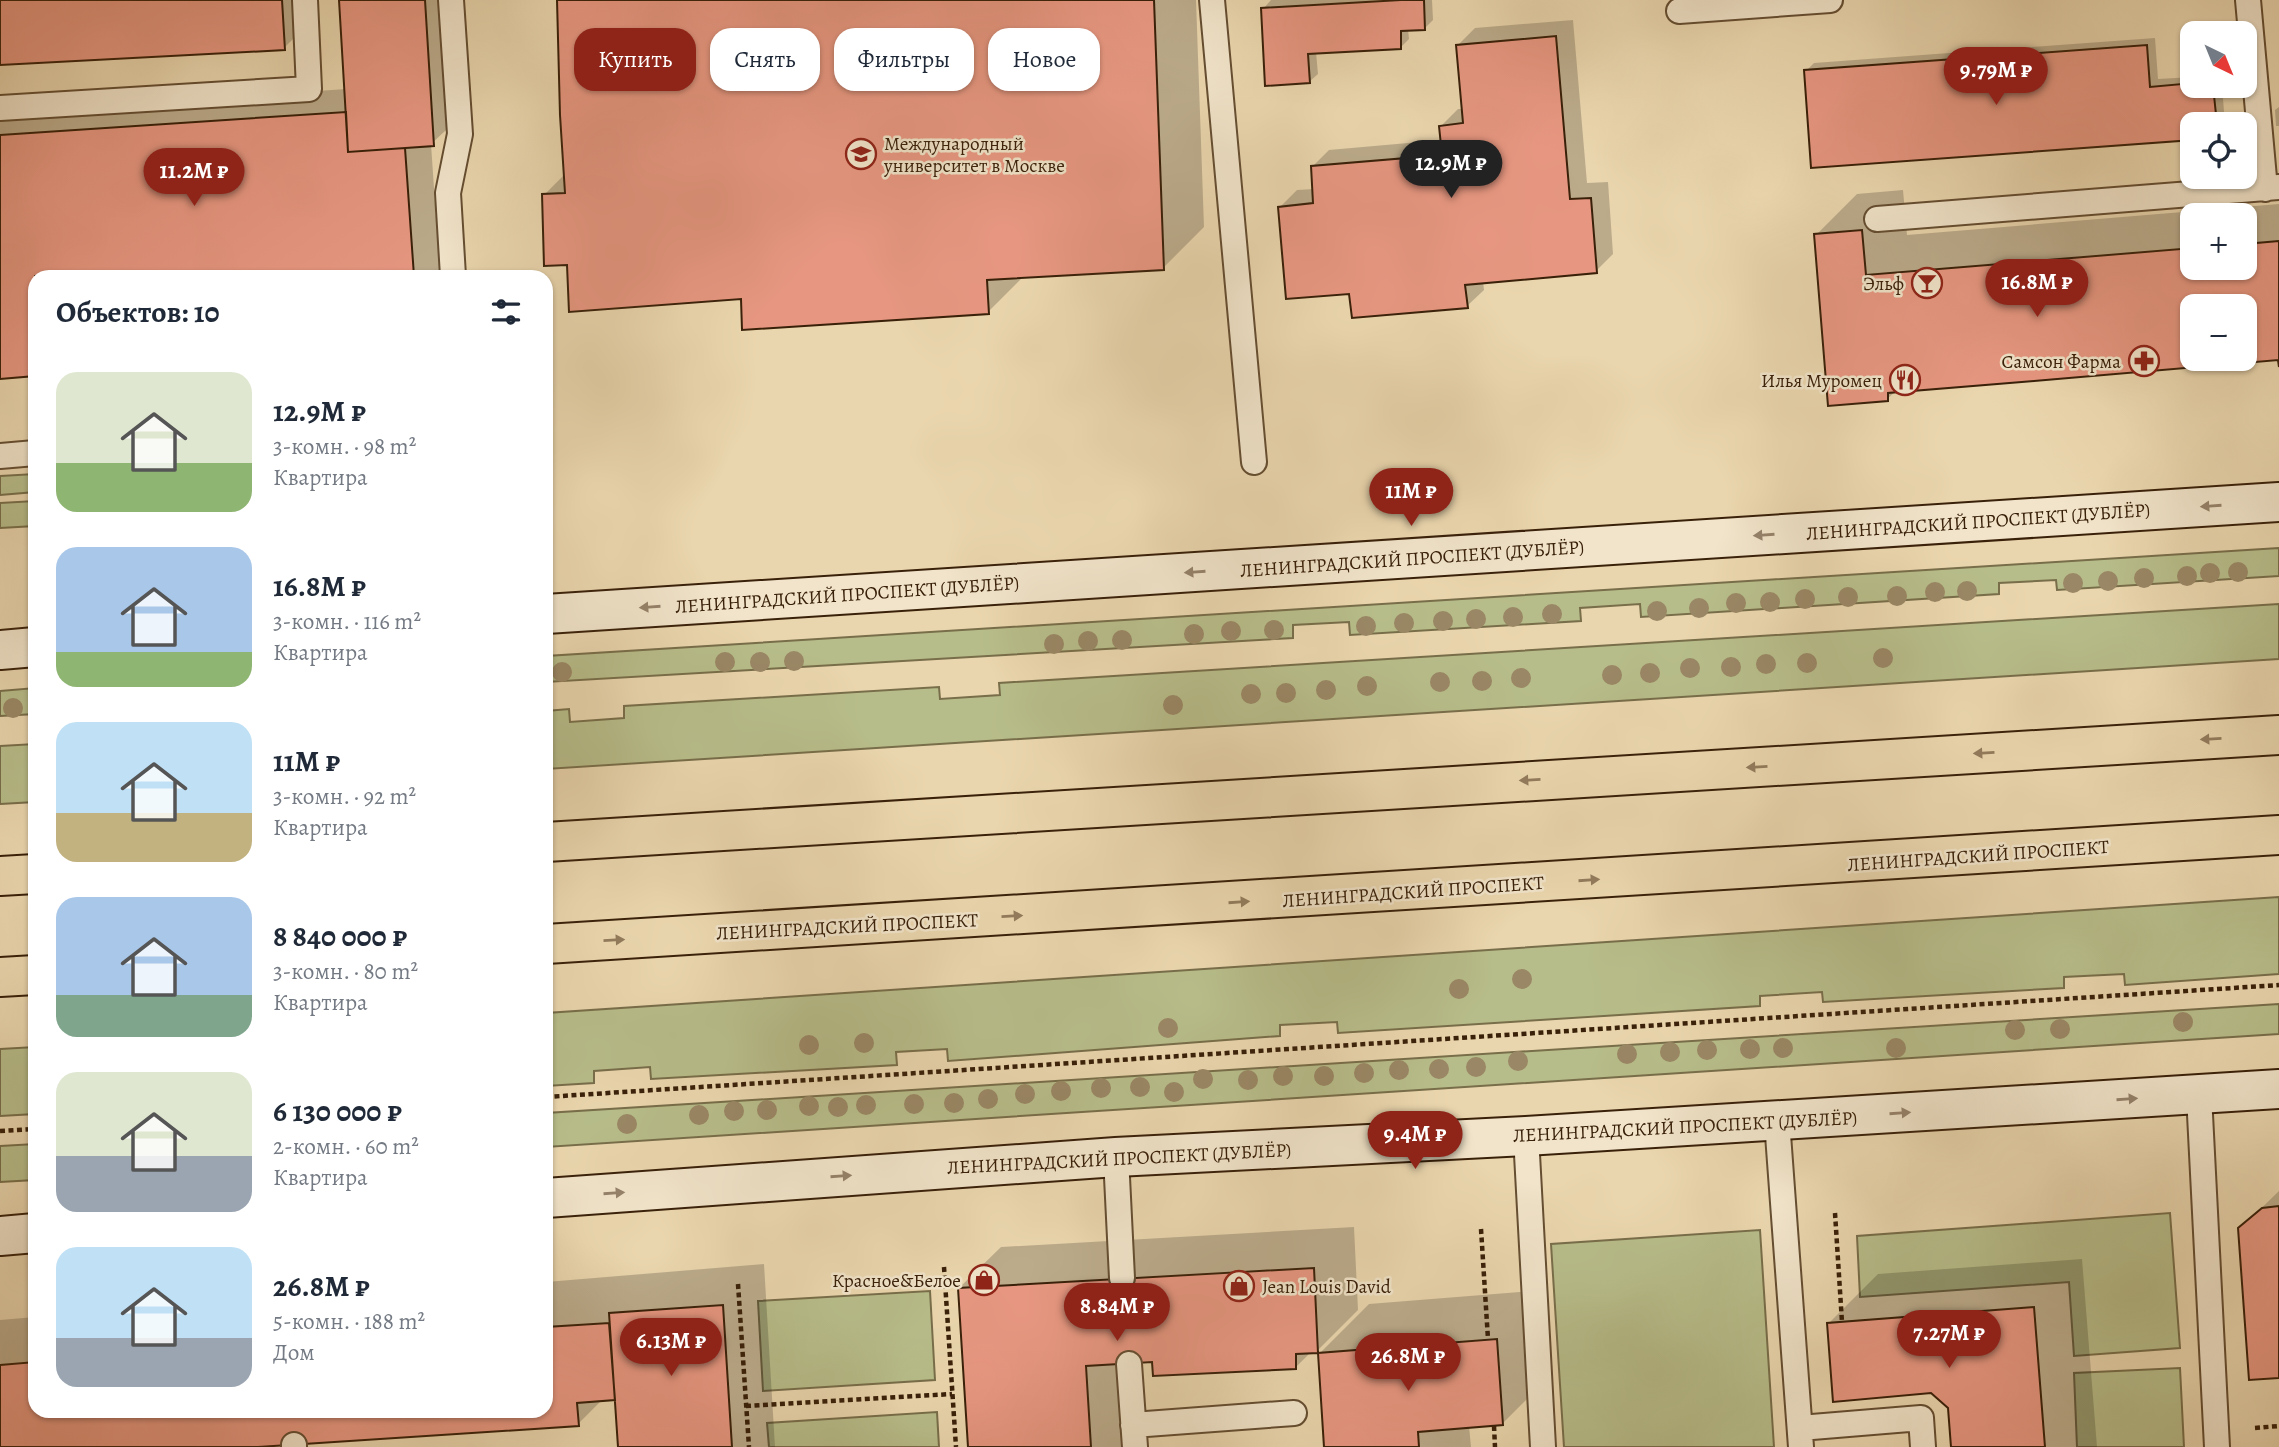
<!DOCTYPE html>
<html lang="ru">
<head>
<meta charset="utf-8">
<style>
	:root { --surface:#fff; --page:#f2f2f3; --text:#1f2937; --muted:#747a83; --accent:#8f2418 }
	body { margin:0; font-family:Alegreya,serif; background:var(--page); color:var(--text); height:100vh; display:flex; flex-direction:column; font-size:26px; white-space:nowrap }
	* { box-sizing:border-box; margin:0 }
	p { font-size:23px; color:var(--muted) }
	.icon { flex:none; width:38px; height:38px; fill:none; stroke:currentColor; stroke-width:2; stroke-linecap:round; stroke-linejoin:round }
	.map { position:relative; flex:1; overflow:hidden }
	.details { position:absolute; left:28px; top:270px; width:525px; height:1148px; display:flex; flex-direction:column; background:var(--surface); border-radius:21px; box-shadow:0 2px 5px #0004 }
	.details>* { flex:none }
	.guide { position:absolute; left:574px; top:28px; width:665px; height:63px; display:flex; gap:14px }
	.needle { width:46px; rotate:137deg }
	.fabs { position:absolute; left:2180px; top:21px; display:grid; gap:14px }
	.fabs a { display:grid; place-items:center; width:77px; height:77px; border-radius:14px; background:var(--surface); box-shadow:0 2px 5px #0004; font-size:35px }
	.price { position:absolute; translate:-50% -60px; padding:0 16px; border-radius:24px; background:var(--accent); color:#fff; font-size:23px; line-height:46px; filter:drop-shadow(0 2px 4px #0008) }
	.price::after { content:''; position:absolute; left:50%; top:42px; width:21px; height:16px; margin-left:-10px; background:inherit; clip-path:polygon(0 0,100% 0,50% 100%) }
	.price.on { background:#222; color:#fff }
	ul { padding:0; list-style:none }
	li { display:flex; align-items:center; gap:21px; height:175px; padding:0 28px }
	li span { display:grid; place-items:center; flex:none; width:196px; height:140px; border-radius:21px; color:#555 }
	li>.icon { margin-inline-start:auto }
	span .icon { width:84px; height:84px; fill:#fffc; stroke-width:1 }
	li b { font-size:30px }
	h2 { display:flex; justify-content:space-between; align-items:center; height:84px; padding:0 28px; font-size:30px }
	.pill { padding:0 24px; border-radius:21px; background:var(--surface); box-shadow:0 2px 5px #0004; font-size:24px; line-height:63px }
	.pill.on { background:var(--accent); color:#fff }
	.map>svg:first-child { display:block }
	.green { fill:#b7bd8a; stroke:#786e4a; stroke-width:2 }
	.shadow { fill:#0003; fill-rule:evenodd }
	.building { fill:#e79781; stroke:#392009; stroke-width:2; fill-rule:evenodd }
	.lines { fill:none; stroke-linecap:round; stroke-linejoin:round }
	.lane-casing { stroke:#654e32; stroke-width:28 }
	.secondary-casing { stroke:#392009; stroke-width:42 }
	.primary-casing { stroke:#392009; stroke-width:42 }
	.path { stroke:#392009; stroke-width:4.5; stroke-dasharray:5 3.5; stroke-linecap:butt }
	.lane { stroke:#f1e4ca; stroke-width:24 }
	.secondary { stroke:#f1e4ca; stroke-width:38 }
	.primary { stroke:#ead6ae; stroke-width:38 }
	.tree { fill:#9a8765 }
	.oneway { fill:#95826a }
	.oneway2 { fill:#927b5c }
	.labels { text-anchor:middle; stroke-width:5; stroke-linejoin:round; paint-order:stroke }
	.poi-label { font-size:19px; fill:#392009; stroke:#f1e4ca; text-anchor:end }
	.street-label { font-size:19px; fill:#392009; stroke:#f1e4ca }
</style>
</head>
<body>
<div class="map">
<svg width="2279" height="1447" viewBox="0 0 2279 1447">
	<rect width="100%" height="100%" fill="#ead6ae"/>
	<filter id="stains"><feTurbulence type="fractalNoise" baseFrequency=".00286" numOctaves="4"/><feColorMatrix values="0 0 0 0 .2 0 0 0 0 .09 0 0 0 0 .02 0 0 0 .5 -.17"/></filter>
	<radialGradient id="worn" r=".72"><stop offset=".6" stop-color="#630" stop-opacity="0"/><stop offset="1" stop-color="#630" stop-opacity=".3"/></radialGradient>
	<path class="green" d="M35,474V492L0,495V476Z
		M35,501V526L0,528V503Z
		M2279,548V576L2057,590L2056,580L1999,583V594L1641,617L1640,604L1580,608L1581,621L1350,635L1349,622L1293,625V638L546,682V656Z
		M2279,604V659L546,769V711L569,709L570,722L624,718V706L939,687L940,699L1000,695L999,683Z
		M35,688V714L0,716V691Z
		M35,744V802L0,804V746Z
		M2279,897V974L2125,985L2124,974L2064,977V988L1823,1002L1822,992L1760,996V1006L1338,1033L1337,1022L1280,1025V1036L948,1061L947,1049L896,1052L897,1065L651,1079L650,1067L594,1071V1083L546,1086V1013Z
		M2279,1004V1034L546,1147V1113Z
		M35,1047V1114L0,1116V1049Z
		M35,1144V1180L0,1182V1146Z
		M2170,1213L2180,1348L2074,1356L2069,1282L1860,1297L1857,1236Z
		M1760,1230L1774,1447H1564L1551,1244Z
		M930,1291L935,1380L763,1391L758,1301Z
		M2180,1368L2184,1447H2077L2074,1373Z
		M937,1412L939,1447H769L767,1423Z"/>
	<path class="shadow" d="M0,0H315V17L284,48L0,63Z
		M341,0H450L458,119L431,144L440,276H35V374L0,377V113L346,89Z
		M558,0H1196L1204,227L1163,268L1024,276L988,312L743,297L569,263L544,195L566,173Z
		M1271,0H1432L1433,20L1425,28L1408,29L1409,39L1401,47L1316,52L1318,74L1309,82L1263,9Z
		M1573,20L1587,183L1608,182L1613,254L1596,271L1483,281L1484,290L1467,306L1351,292L1280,207L1297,190L1314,189L1312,167L1329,150L1442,140L1441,126L1458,109H1463L1458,45L1475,28Z
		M2155,38L2158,79L2193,77V86H2222L2225,124H2193L1806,71L1814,63Z
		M2279,107V126H2276L2275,110Z
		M1903,190L1907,235L2279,204V358L1896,391L1887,399L1816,235L1857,194ZM2193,215H2245V268H2193ZM2193,306H2245V359H2193Z
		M2279,1191V1376L2240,1229Z
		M1354,1227L1358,1310L1317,1351H1312L1295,1368L1154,1361L1129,1362L1135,1447H969L959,1288L1001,1247Z
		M2082,1259L2097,1447H1953L1950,1407L1931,1392L1829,1323L1878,1274Z
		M764,1264L775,1447H619L616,1398L603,1399L578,1424L238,1447H0V1320L35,1317V1410H546V1282Z
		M1546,1290L1551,1375L1502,1424L1469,1426L1471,1447H1326L1320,1353L1369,1304Z"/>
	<path class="building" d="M0,0H282L285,50L0,65Z
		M339,0H425L434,146L348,152Z
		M557,0H1154L1164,270L987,280L989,314L742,330L741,299L569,312L567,265L544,266L542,194L565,193L560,115Z
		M1401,0H1424L1425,30L1401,31V49L1308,54L1310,83L1265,86L1261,8Z
		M1556,36L1570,199L1591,198L1597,273L1465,285L1468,308L1352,318L1349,294L1286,299L1278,207L1313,203L1311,166L1442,155L1439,126L1463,123L1456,45Z
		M2147,45L2150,87L2193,83V86H2213L2217,124H2193V140L1811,168L1804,70Z
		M346,112L348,152L405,148L414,276H35V376L0,379V135Z
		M1862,230L1866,275L2193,248V268H2245V244L2279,241V367L2278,360L2034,381L1888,393V401L1828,406L1814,234ZM2193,306H2245V359H2193Z
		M2279,1206V1378L2249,1380L2238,1228L2262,1208Z
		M1314,1268L1318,1353L1296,1354V1369L1153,1376L1152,1362L1086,1366L1091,1447H968L958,1288Z
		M723,1305L732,1447H618L609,1313Z
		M2034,1307L2045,1447H1951L1948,1408L1931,1393L1833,1402L1827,1323Z
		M609,1323L615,1400L577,1403L579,1426L258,1447H0V1365L35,1362V1410H546V1327Z
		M1497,1339L1503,1425L1418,1432L1419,1447H1324L1318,1353Z"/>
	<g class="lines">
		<g class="lane-casing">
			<path id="lane" d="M451,0L460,134L448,193L453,276
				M1212,0L1254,462
				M2248,0L2265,189
				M1679,11L1830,0
				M0,108L309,89L305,0
				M1877,219L2279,187
				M0,456L35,453
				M2199,1095L2217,1447
				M1777,1121L1801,1447
				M1526,1136L1543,1447
				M1116,1157L1122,1278
				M1129,1364L1135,1447
				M1133,1425L1294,1413
				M1800,1428L1921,1418L1923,1447
				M294,1445V1447"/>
		</g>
		<g class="secondary-casing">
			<path id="secondary" d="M546,614L2279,502
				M0,650L35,647
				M546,1198L1116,1157L1526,1136L2279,1089
				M0,1236L35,1233"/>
		</g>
		<g class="primary-casing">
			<path id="primary" d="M546,842L2279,735
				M0,876L35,874
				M546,944L2279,835
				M0,977L35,975"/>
		</g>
		<path class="path" d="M546,1097L2279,985
			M0,1131L35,1129
			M1835,1213L1842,1322
			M1481,1229L1488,1339
			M944,1267L956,1447
			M738,1284L749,1447
			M746,1406L952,1394
			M1494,1426L1495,1447
			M2255,1428L2279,1426"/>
		<use href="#lane" class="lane"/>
		<use href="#secondary" class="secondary"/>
		<use href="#primary" class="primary"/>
	</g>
	<g class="tree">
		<circle cx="2238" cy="572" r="10"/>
		<circle cx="2210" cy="573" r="10"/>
		<circle cx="2187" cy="576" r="10"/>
		<circle cx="2144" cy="578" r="10"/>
		<circle cx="2108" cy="581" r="10"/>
		<circle cx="2073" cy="583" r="10"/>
		<circle cx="1967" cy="591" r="10"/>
		<circle cx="1935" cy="592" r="10"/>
		<circle cx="1897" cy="596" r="10"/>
		<circle cx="1848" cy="597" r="10"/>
		<circle cx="1805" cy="599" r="10"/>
		<circle cx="1770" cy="602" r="10"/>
		<circle cx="1736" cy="603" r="10"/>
		<circle cx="1699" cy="608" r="10"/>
		<circle cx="1657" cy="611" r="10"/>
		<circle cx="1552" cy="614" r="10"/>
		<circle cx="1513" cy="617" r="10"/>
		<circle cx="1476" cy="619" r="10"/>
		<circle cx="1443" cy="621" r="10"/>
		<circle cx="1404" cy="623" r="10"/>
		<circle cx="1366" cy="626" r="10"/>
		<circle cx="1274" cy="630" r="10"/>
		<circle cx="1231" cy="631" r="10"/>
		<circle cx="1194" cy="634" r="10"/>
		<circle cx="1122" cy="640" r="10"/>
		<circle cx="1088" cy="641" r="10"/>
		<circle cx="1054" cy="644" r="10"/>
		<circle cx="1883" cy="658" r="10"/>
		<circle cx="794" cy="661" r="10"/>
		<circle cx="725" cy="662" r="10"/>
		<circle cx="760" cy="662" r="10"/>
		<circle cx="1807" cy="663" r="10"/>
		<circle cx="1766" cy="664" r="10"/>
		<circle cx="1731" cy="667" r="10"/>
		<circle cx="1690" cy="668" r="10"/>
		<circle cx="562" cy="672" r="10"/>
		<circle cx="1650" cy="673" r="10"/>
		<circle cx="1612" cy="675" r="10"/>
		<circle cx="1521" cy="678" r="10"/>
		<circle cx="1482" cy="681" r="10"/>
		<circle cx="1440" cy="682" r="10"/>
		<circle cx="1367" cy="686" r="10"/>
		<circle cx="1326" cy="690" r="10"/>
		<circle cx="1286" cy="693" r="10"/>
		<circle cx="1251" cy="694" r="10"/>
		<circle cx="1173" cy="705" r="10"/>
		<circle cx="13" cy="708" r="10"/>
		<circle cx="1522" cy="979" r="10"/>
		<circle cx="1459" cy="989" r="10"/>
		<circle cx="2183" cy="1022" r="10"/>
		<circle cx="1168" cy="1028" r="10"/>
		<circle cx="2060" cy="1029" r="10"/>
		<circle cx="2015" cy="1030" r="10"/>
		<circle cx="864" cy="1043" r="10"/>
		<circle cx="809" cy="1045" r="10"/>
		<circle cx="1783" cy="1048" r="10"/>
		<circle cx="1896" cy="1048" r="10"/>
		<circle cx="1750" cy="1049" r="10"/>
		<circle cx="1707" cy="1050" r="10"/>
		<circle cx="1670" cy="1052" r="10"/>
		<circle cx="1627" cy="1054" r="10"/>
		<circle cx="1518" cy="1061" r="10"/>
		<circle cx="1476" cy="1067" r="10"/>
		<circle cx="1439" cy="1069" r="10"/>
		<circle cx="1399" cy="1070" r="10"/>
		<circle cx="1364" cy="1073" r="10"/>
		<circle cx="1283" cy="1076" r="10"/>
		<circle cx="1324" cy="1076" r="10"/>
		<circle cx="1203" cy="1079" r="10"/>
		<circle cx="1248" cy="1080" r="10"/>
		<circle cx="1140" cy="1087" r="10"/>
		<circle cx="1101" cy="1088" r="10"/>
		<circle cx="1061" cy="1091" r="10"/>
		<circle cx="1174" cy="1092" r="10"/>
		<circle cx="1025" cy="1094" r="10"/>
		<circle cx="988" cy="1099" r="10"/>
		<circle cx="954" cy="1103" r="10"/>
		<circle cx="914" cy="1104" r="10"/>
		<circle cx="866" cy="1105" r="10"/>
		<circle cx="809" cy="1106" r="10"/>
		<circle cx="838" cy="1107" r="10"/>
		<circle cx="767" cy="1110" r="10"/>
		<circle cx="734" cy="1111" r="10"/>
		<circle cx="699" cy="1115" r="10"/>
		<circle cx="627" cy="1124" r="10"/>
	</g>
	<defs><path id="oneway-solid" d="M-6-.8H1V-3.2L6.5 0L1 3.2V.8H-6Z" transform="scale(1.75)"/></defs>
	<g class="oneway">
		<use href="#oneway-solid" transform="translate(2211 506) rotate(176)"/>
		<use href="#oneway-solid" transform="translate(1764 535) rotate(176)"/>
		<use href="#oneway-solid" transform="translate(1195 572) rotate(176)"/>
		<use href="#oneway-solid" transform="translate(650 607) rotate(176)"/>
		<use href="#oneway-solid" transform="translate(2127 1099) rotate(-4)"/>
		<use href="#oneway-solid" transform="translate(1900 1113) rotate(-4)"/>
		<use href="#oneway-solid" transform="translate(841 1176) rotate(-4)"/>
		<use href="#oneway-solid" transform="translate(614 1193) rotate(-4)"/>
	</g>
	<g class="oneway2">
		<use href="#oneway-solid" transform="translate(2211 739) rotate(177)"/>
		<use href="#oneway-solid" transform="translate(1984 753) rotate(177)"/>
		<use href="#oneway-solid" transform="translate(1757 767) rotate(177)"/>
		<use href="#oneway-solid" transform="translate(1530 780) rotate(177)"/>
		<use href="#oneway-solid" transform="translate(1589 880) rotate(-4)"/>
		<use href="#oneway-solid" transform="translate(1239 902) rotate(-4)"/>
		<use href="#oneway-solid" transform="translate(1012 916) rotate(-3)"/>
		<use href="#oneway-solid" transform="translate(614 940) rotate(-3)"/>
	</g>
	<defs>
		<g id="university-ring" transform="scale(1.575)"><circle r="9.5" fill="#f1e4ca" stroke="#8f2418" stroke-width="1.5"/><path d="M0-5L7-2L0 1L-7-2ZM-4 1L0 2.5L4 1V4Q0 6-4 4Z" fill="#8f2418"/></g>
		<g id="bar-ring" transform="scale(1.575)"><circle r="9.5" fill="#f1e4ca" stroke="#8f2418" stroke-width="1.5"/><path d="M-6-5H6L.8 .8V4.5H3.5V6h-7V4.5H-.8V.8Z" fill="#8f2418"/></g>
		<g id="pharmacy-ring" transform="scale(1.575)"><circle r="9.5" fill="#f1e4ca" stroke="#8f2418" stroke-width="1.5"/><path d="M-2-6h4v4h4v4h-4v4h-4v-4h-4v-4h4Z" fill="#8f2418"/></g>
		<g id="restaurant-ring" transform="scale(1.575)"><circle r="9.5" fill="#f1e4ca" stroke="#8f2418" stroke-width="1.5"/><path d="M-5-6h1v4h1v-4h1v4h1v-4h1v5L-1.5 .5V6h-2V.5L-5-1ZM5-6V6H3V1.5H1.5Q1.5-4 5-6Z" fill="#8f2418"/></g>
		<g id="shop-ring" transform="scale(1.575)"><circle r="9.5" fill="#f1e4ca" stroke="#8f2418" stroke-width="1.5"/><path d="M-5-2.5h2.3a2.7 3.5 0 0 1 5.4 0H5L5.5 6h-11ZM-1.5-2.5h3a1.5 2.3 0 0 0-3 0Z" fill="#8f2418"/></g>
	</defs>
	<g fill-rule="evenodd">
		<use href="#university-ring" x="861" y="154"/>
		<use href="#bar-ring" x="1927" y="283"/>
		<use href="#pharmacy-ring" x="2144" y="361"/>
		<use href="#restaurant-ring" x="1905" y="380"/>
		<use href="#shop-ring" x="984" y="1280"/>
		<use href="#shop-ring" x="1239" y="1286"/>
	</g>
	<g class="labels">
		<g class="poi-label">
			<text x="884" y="150" text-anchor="start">Международный<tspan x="884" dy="22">университет в Москве</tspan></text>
			<text x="1904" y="290">Эльф</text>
			<text x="2121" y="368">Самсон Фарма</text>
			<text x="1882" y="387">Илья Муромец</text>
			<text x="961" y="1287">Красное&amp;Белое</text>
			<text x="1262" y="1293" text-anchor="start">Jean Louis David</text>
		</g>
		<g class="street-label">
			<text transform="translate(1978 521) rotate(-4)" y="7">ЛЕНИНГРАДСКИЙ ПРОСПЕКТ (ДУБЛЁР)</text>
			<text transform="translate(1412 558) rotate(-4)" y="7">ЛЕНИНГРАДСКИЙ ПРОСПЕКТ (ДУБЛЁР)</text>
			<text transform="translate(847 594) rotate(-4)" y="7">ЛЕНИНГРАДСКИЙ ПРОСПЕКТ (ДУБЛЁР)</text>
			<text transform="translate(1978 855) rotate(-4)" y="7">ЛЕНИНГРАДСКИЙ ПРОСПЕКТ</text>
			<text transform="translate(1413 891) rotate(-4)" y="7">ЛЕНИНГРАДСКИЙ ПРОСПЕКТ</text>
			<text transform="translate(847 926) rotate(-3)" y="7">ЛЕНИНГРАДСКИЙ ПРОСПЕКТ</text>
			<text transform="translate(1685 1126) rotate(-3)" y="7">ЛЕНИНГРАДСКИЙ ПРОСПЕКТ (ДУБЛЁР)</text>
			<text transform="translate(1119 1158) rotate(-3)" y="7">ЛЕНИНГРАДСКИЙ ПРОСПЕКТ (ДУБЛЁР)</text>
		</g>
	</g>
	<rect width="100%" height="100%" filter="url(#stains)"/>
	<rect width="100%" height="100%" fill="url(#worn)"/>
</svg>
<div class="fabs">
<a><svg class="needle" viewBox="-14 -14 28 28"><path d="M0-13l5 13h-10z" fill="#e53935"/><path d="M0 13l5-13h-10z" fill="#747a83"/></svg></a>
<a><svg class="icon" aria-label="locate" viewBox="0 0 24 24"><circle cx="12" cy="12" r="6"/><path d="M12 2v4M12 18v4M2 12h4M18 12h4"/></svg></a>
<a>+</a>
<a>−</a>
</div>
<b class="price" style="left:1996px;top:107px">9.79M ₽</b>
<b class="price on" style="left:1451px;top:200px">12.9M ₽</b>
<b class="price" style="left:194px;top:208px">11.2M ₽</b>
<b class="price" style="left:2037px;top:319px">16.8M ₽</b>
<b class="price" style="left:1411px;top:528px">11M ₽</b>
<b class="price" style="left:1415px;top:1171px">9.4M ₽</b>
<b class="price" style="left:1117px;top:1343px">8.84M ₽</b>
<b class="price" style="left:1949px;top:1370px">7.27M ₽</b>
<b class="price" style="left:671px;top:1378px">6.13M ₽</b>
<b class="price" style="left:1408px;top:1393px">26.8M ₽</b>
<div class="guide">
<a class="pill on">Купить</a>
<a class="pill">Снять</a>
<a class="pill">Фильтры</a>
<a class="pill">Новое</a>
</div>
<section class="details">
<h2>Объектов: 10<svg class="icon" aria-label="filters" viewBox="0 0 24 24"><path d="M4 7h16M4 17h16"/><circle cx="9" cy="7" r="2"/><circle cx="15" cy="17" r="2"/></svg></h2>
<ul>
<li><span style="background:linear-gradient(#dfe7d0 65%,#8fb573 0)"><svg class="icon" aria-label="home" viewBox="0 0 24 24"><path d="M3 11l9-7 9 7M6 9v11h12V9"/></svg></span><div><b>12.9M ₽</b><p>3-комн. · 98 m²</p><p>Квартира</p></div></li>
<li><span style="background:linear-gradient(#a9c7e8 75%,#8fb573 0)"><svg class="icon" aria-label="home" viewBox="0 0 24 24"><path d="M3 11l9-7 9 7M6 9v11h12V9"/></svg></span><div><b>16.8M ₽</b><p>3-комн. · 116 m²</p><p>Квартира</p></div></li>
<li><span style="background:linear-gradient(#bfe0f5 65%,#c2b280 0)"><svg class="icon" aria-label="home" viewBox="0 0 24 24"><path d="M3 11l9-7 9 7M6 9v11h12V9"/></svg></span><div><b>11M ₽</b><p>3-комн. · 92 m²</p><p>Квартира</p></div></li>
<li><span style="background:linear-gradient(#a9c7e8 70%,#7fa58c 0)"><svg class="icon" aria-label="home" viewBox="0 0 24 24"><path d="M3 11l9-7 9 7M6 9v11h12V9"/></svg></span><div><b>8 840 000 ₽</b><p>3-комн. · 80 m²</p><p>Квартира</p></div></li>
<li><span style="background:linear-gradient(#dfe7d0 60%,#9aa5b1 0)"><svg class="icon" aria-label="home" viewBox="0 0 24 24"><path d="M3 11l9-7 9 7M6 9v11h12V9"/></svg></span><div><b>6 130 000 ₽</b><p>2-комн. · 60 m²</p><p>Квартира</p></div></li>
<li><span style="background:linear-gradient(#bfe0f5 65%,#9aa5b1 0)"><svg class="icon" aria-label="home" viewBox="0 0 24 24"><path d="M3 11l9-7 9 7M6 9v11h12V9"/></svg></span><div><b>26.8M ₽</b><p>5-комн. · 188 m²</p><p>Дом</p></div></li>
</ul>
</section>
</div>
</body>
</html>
